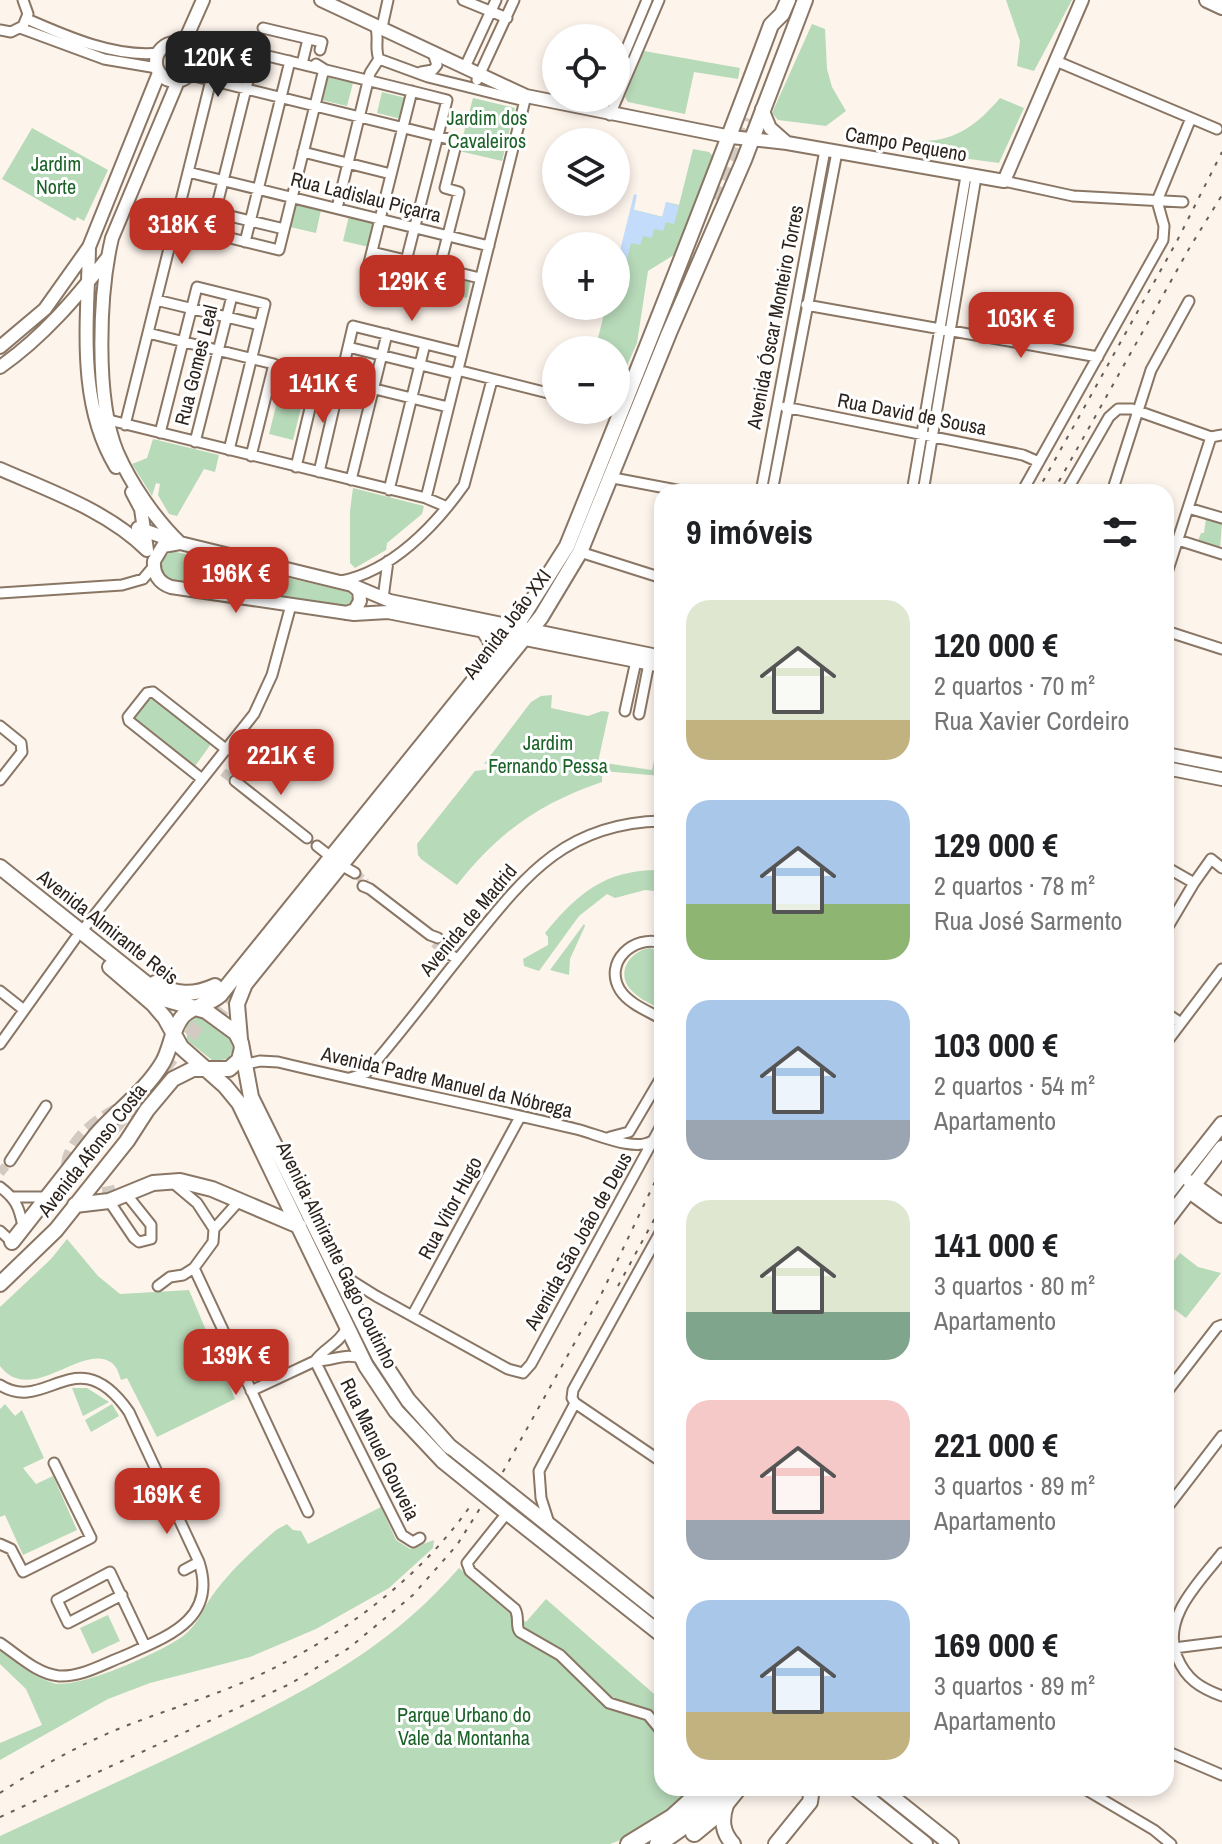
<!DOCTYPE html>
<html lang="pt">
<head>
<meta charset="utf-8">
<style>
	:root { --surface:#fff; --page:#f6f6f6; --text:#202124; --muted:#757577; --accent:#bf3226 }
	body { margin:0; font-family:"Archivo Narrow",sans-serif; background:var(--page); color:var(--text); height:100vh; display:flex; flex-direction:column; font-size:30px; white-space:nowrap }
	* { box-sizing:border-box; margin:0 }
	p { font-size:26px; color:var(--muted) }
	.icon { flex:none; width:44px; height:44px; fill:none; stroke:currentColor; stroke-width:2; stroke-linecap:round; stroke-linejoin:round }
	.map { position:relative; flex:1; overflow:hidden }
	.sheet { position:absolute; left:654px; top:484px; width:520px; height:1312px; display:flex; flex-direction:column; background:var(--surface); border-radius:24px; box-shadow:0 4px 12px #0003 }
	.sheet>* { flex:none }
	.controls { position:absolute; left:542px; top:24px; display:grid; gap:16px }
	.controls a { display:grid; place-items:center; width:88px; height:88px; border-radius:50%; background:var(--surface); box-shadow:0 4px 12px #0003; font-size:40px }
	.price { position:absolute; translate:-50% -68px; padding:0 18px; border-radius:16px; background:var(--accent); color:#fff; font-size:26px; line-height:52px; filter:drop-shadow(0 2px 4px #0008) }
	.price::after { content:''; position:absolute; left:50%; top:48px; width:24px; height:18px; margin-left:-12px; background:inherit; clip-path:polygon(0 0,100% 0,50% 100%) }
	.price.current { background:#222; color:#fff }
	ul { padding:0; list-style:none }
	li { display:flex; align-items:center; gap:24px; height:200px; padding:0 32px }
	li span { display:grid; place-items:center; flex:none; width:224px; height:160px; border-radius:24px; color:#555 }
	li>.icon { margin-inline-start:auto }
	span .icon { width:96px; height:96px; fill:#fffc; stroke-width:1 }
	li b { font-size:34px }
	h2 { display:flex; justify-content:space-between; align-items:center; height:96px; padding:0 32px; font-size:34px }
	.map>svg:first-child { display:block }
	.green { fill:#b7dab9 }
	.water { fill:#c3dcfb }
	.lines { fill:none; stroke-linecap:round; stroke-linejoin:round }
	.street-tunnel { stroke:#d3cac2; stroke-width:9; stroke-dasharray:9 4.5; stroke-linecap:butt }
	.primary-tunnel { stroke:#d3cac2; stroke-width:14; stroke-dasharray:14 7; stroke-linecap:butt }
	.street-casing { stroke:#8a7664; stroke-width:13 }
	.secondary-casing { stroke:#8a7664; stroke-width:16 }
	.primary-casing { stroke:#8a7664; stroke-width:18 }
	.highway-casing { stroke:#8a7664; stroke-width:20 }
	.street { stroke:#fff; stroke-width:9 }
	.secondary { stroke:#fff; stroke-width:12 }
	.primary { stroke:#fff; stroke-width:14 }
	.highway { stroke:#fff; stroke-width:16 }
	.rail { stroke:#685f58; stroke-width:2; stroke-dasharray:4 8; stroke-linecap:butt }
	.primary-bridge-casing { stroke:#8a7664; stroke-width:18; stroke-linecap:butt }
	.primary-bridge { stroke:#fff; stroke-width:14 }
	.labels { text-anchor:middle; stroke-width:6; stroke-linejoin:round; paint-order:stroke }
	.park-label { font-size:20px; fill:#1b6228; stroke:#fff }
	.street-label { font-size:20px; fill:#2c231c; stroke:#fff }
</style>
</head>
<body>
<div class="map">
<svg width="1222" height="1844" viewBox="0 0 1222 1844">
	<rect width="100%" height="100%" fill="#fdf4ec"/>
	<path class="green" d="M1006,0H1072L1034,71L1017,66L1020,41Z
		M812,24L825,29L827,69L832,87L846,111L826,126L778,120L772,113Z
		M644,51L740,68L738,79L694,72L685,114L628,102L625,97Z
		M326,77L353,83L347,106L321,100Z
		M382,92L406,98L401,119L377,113Z
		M473,98L515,108L502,161L459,151Z
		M1000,98L1024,108L999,163L917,152L920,141C955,142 978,124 1000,98Z
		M32,128L108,170L84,221L77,217L75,221L2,179Z
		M693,149L709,152L714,157L677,253L648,271L637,343L616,390V350H595L606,306H616V267L631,209L663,217L666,202L679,205Z
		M296,204L321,210L316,233L290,227Z
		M349,216L375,223L369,247L343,241Z
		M444,273L471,280L467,298L439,291Z
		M281,386L305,392L293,440L269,434Z
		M153,439L219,455L215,472L204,469L177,516L169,514L158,495L160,484L156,483L152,496L132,464L147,458Z
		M353,488L424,506L422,514L387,543L386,550L355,568L350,563V511Z
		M1206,518L1222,523L1220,549L1198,541L1201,533H1204Z
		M172,551L349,592L353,600L347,606L173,580C163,577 159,569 162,559Z
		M552,695L551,708L588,716L602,711L609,712L598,762L652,770L662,723V776L602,771V782C538,804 499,832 457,885L421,859L418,855L417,844L475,771L496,768L497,763L484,764L531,702L541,696Z
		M151,696L211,744L195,766L133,718Z
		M662,870V892L645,890L615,898L607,894L579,916L539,971L524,966L523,959L548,945V937L545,933C579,892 606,869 662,870Z
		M584,924L585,926L570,959L569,975L550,970Z
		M650,948L662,952V1010C652,1004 641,1000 633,992C614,975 629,951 650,948Z
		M197,1017C212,1019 232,1035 233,1050L228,1059L213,1061L187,1040L186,1025Z
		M67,1239L98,1276L120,1294L189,1290L235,1399L157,1437L127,1378L121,1380C119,1374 117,1367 112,1363C83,1341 31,1407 0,1366V1307L51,1259Z
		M1180,1253L1198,1267L1221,1273L1186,1318L1166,1303V1271Z
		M72,1388H87L109,1402L83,1416Z
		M5,1404L15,1416L22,1410L44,1458L23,1468L36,1484L53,1476L77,1530L23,1555L5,1515L0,1517V1409Z
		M112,1404L119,1416L91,1432L85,1420Z
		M381,1507L396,1540L410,1549L434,1540L433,1548L389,1588L316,1629L250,1657L150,1683L108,1699L0,1760V1743L42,1725L26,1689L0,1664V1651C16,1662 33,1677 53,1683C77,1690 162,1652 183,1636C198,1625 202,1610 212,1596C229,1572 253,1550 276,1530L287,1524L293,1530L301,1531L308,1544Z
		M459,1568L526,1622L546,1599L662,1701V1788H696C672,1811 642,1833 610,1844H0V1836C79,1799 159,1764 237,1725C324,1681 394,1643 459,1568Z
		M108,1615L120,1641L92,1654L80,1628Z"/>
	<path class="water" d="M634,194L637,195L634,210L662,217L666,202L679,206L674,224L666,222L663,231L654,229L652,238L643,236L640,245L631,243L616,303V267Z"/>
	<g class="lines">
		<path class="street-tunnel" d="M223,772L235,781
			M355,873L366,882
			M438,938L449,947
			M434,943L445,952
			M0,1173L10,1161"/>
		<path class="primary-tunnel" d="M712,198L747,118
			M679,293L695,253
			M214,1020L243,983
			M163,1069L215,1004
			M117,1110C99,1120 80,1134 71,1153C62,1171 77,1193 97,1194C106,1195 113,1192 122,1190
			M113,1129L132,1107"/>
		<g class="street-casing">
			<path id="street" d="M463,0L507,18
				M27,19C66,36 115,58 159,53
				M375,25C380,37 374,48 379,59
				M382,27L388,0
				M20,28L104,59L157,68
				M263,28L322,42L320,50
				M0,30L11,32L23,26L28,14L23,0
				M379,59L428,77L525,101
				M1056,61L1217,129
				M302,64L308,39
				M316,64L324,69L279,250L210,233L255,53C319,68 383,84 447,100L401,281
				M465,67L496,0
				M191,72L198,77L457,141L445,188L459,192L434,289L367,271C382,211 397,151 412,91
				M421,72L433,70L437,65L433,53
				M616,74L647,0
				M477,80L514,0
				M610,115L659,0
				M303,152L391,174
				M188,172L489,246
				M1004,181L1073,196L1183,202
				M1157,201L1191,118
				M180,204L284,229
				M337,208L370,73L379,59
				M245,242L290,61
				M372,252L480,278
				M156,300L260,325
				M806,305L1098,357
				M148,333L274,364L251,456
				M348,347L457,374
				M457,370L556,395
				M785,407L1023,455L1039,462
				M109,420L426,498L447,507
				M125,425L211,80
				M160,433L197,287L265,304L229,450
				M195,442L232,296
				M296,467L318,375L448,407
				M319,472L353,326L462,353
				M608,477L687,492
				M351,480L387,334
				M389,490L425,344
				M761,492L825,150
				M772,492L837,152
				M912,492L966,176
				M923,492L976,177
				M1022,492L1163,240L1164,226L1157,201
				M1066,492L1109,417L1118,409H1132L1211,437L1222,435
				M1112,492L1151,370L1189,301
				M426,498L526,96
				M1188,508L1222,518
				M1178,540L1222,554
				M580,552L662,578
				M1166,576L1211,437
				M341,581C392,571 435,526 464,485L492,380
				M0,593L122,585L143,579L154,566
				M383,598L388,561
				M1166,631L1222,649
				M625,711L636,661
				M639,714L649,663
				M0,726L21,743L22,752L0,780
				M202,779L129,721L128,717L147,693L153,692L227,750
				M235,781L307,838
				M317,846L331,857
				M341,865L355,873
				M1166,867L1194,883L1211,859L1222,868
				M363,886L370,889L430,935L438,938
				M1166,930L1194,883
				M81,932L254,714L272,675L291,605
				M662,943C634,934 603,962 620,990C629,1004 648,1011 662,1019
				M445,952L458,959
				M0,991L24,1010
				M1166,1013L1181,1023
				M1166,1043L1222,969
				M0,1044L75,939
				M243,1065L260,1061L278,1062C377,1086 477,1105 576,1129C597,1134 634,1152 652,1141
				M350,1078L366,1073C402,1032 435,987 470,944C525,876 565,823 662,821
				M610,1137L629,1132L662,1076
				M10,1161L46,1106
				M172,1182L197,1203L214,1229
				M0,1187C16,1199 19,1207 23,1226
				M14,1197H45
				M109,1201L134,1238L139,1242L151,1239V1225L127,1195
				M0,1231L12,1242
				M194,1268L308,1512
				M341,1274L376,1296L508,1369L523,1373L531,1364L662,1124
				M158,1286L170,1277L183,1275L194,1268L213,1242L214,1229L239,1201
				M412,1316L520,1117
				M315,1361L402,1535L413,1542L420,1538
				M315,1361C324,1348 339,1344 346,1329
				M0,1385C46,1415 77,1337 129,1412L199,1562C218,1620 166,1637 124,1656C103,1664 82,1677 59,1676C37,1674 18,1655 0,1643
				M251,1391L315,1361C336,1361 339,1353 362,1358
				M1166,1393L1217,1327L1222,1325
				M575,1403L662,1462
				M1166,1509L1222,1436
				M507,1513L467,1563L470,1571L515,1609C520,1618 515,1627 520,1632L560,1655L609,1703L648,1715L662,1732
				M549,1523L541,1498L539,1471L575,1403L572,1398L573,1390L662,1229
				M0,1544L11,1549L23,1572L91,1538L54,1463
				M1222,1553C1200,1582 1161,1617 1177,1657C1186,1679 1200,1688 1222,1696
				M184,1570L199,1562
				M122,1595L68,1623L57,1600L110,1572L145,1646
				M1166,1649L1222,1642
				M1166,1751L1222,1775
				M1083,1788L1154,1830L1171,1844"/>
		</g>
		<g class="secondary-casing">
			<path id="secondary" d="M321,0L526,96L731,137L787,143L1004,181L1082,0
				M156 62a19 19 0 1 1 38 0a19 19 0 1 1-38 0Z
				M183,45L203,0
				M178,81L112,238C99,293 95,399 117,452C131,484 155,519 180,543
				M762,109L770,128L787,143
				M89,247C88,320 76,401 116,467
				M0,347L45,309L89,247L159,73
				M0,367C43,337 76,298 108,257
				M0,469C50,491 108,511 147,550
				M132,492L141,509L147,550
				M138,528L177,542
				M346,613L355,610L360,601L359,591L352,585
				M482,630L489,640L493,657
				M662,657L390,601L352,585L180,543L163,546L154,561C153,574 159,583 171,587L354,614L388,612L662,666
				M1166,754L1222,765
				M1166,768L1222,779
				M1189,1181L1222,1204
				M1189,1192L1222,1216"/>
		</g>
		<g class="primary-casing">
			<path id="primary" d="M1207,0L1222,7
				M0,867L167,1000L206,1011L236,1033L241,1043L251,1097L379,1356L408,1400L449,1446L476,1467
				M110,967L153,1004L165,1018L181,1047L225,1086L239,1103L366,1366L396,1411L443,1461
				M155,983C175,995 193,996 215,986
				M240,1039L237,1004L245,984L541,617L580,552L669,333L744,160L805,0
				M1166,1195L1222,1124
				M75,1205L109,1201L153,1183L180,1181L212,1189L299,1226
				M1166,1221L1222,1148
				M12,1242L96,1135C118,1110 146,1091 163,1062C171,1048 172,1028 183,1016C192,1006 209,1005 220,995L510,636L567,546C637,373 706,200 771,25L782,14L788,0
				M0,1284L56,1230L127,1141L147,1110L173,1079L193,1069H229L239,1060L242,1048
				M510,1494L662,1615
				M500,1507L662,1635
				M855,1788L925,1844
				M881,1788L951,1844
				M726,1805C721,1820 722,1832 733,1844
				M776,1844L810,1802L812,1788"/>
		</g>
		<g class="highway-casing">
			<path id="highway" d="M694,1833L717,1814L738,1788
				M629,1844L673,1817L705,1788
				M658,1844L699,1815L726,1788"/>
		</g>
		<use href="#street" class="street"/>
		<use href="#secondary" class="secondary"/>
		<use href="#primary" class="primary"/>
		<use href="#highway" class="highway"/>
		<path class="rail" d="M1037,492L1177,241L1222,152
			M1053,492L1190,247L1222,195
			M618,1286L662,1205
			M0,1793C39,1767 79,1745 123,1727C166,1710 211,1697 253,1678C338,1639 420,1580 473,1502
			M0,1817L290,1684L349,1648L413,1595L457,1545L504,1470L599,1299L662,1167"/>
		<g class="primary-bridge-casing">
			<path id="primary-bridge" d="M443,1461L500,1507
				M476,1467L510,1494"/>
		</g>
		<use href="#primary-bridge" class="primary-bridge"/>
	</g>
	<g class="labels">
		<g class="park-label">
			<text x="487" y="125">Jardim dos<tspan x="487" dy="23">Cavaleiros</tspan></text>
			<text x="56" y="171">Jardim<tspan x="56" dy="23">Norte</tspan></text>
			<text x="548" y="750">Jardim<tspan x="548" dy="23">Fernando Pessa</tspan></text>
			<text x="464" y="1722">Parque Urbano do<tspan x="464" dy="23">Vale da Montanha</tspan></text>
		</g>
		<g class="street-label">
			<text transform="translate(906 144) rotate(10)" y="7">Campo Pequeno</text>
			<text transform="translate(366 197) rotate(14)" y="7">Rua Ladislau Piçarra</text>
			<text transform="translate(775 317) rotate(-79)" y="7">Avenida Óscar Monteiro Torres</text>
			<text transform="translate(196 365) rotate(-76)" y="7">Rua Gomes Leal</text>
			<text transform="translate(912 414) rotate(11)" y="7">Rua David de Sousa</text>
			<text transform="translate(507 624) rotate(-53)" y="7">Avenida João XXI</text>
			<text transform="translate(468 920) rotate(-50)" y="7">Avenida de Madrid</text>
			<text transform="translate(108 927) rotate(38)" y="7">Avenida Almirante Reis</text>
			<text transform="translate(447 1082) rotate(13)" y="7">Avenida Padre Manuel da Nóbrega</text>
			<text transform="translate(92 1150) rotate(-52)" y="7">Avenida Afonso Costa</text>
			<text transform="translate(450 1208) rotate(-62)" y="7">Rua Vitor Hugo</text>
			<text transform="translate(578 1241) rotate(-61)" y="7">Avenida São João de Deus</text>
			<text transform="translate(337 1255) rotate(64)" y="7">Avenida Almirante Gago Coutinho</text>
			<text transform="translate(380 1449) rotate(64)" y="7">Rua Manuel Gouveia</text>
		</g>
	</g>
</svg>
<div class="controls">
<a><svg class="icon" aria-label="locate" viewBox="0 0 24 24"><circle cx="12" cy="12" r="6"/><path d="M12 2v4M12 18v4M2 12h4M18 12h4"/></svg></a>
<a><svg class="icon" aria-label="layers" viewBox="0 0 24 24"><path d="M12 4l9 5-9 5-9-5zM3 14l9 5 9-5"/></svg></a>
<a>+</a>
<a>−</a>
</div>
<b class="price current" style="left:218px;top:99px">120K €</b>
<b class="price" style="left:182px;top:266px">318K €</b>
<b class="price" style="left:412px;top:323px">129K €</b>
<b class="price" style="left:1021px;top:360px">103K €</b>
<b class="price" style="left:323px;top:425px">141K €</b>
<b class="price" style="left:236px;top:615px">196K €</b>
<b class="price" style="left:281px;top:797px">221K €</b>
<b class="price" style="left:236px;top:1397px">139K €</b>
<b class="price" style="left:167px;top:1536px">169K €</b>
<section class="sheet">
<h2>9 imóveis<svg class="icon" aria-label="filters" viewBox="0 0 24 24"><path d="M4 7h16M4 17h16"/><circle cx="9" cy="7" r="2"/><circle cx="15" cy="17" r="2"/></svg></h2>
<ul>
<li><span style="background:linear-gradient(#dfe7d0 75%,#c2b280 0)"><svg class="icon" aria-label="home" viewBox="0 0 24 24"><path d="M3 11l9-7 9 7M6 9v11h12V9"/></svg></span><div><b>120 000 €</b><p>2 quartos · 70 m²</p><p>Rua Xavier Cordeiro</p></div></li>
<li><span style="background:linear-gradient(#a9c7e8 65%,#8fb573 0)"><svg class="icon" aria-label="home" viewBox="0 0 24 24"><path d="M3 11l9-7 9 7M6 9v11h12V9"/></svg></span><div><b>129 000 €</b><p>2 quartos · 78 m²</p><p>Rua José Sarmento</p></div></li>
<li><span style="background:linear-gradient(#a9c7e8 75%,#9aa5b1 0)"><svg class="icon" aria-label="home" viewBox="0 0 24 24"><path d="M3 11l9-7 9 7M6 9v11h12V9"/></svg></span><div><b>103 000 €</b><p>2 quartos · 54 m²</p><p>Apartamento</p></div></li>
<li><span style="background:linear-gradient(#dfe7d0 70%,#7fa58c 0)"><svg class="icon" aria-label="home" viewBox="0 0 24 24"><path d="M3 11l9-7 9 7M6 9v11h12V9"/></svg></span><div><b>141 000 €</b><p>3 quartos · 80 m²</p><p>Apartamento</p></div></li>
<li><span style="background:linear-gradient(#f6c9c9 75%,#9aa5b1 0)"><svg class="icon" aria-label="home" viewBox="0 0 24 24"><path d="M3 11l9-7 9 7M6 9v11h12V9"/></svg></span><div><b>221 000 €</b><p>3 quartos · 89 m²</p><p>Apartamento</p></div></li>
<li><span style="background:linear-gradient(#a9c7e8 70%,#c2b280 0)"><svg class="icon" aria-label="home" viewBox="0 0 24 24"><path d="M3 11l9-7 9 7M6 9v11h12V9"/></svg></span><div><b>169 000 €</b><p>3 quartos · 89 m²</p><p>Apartamento</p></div></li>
</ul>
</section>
</div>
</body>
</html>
